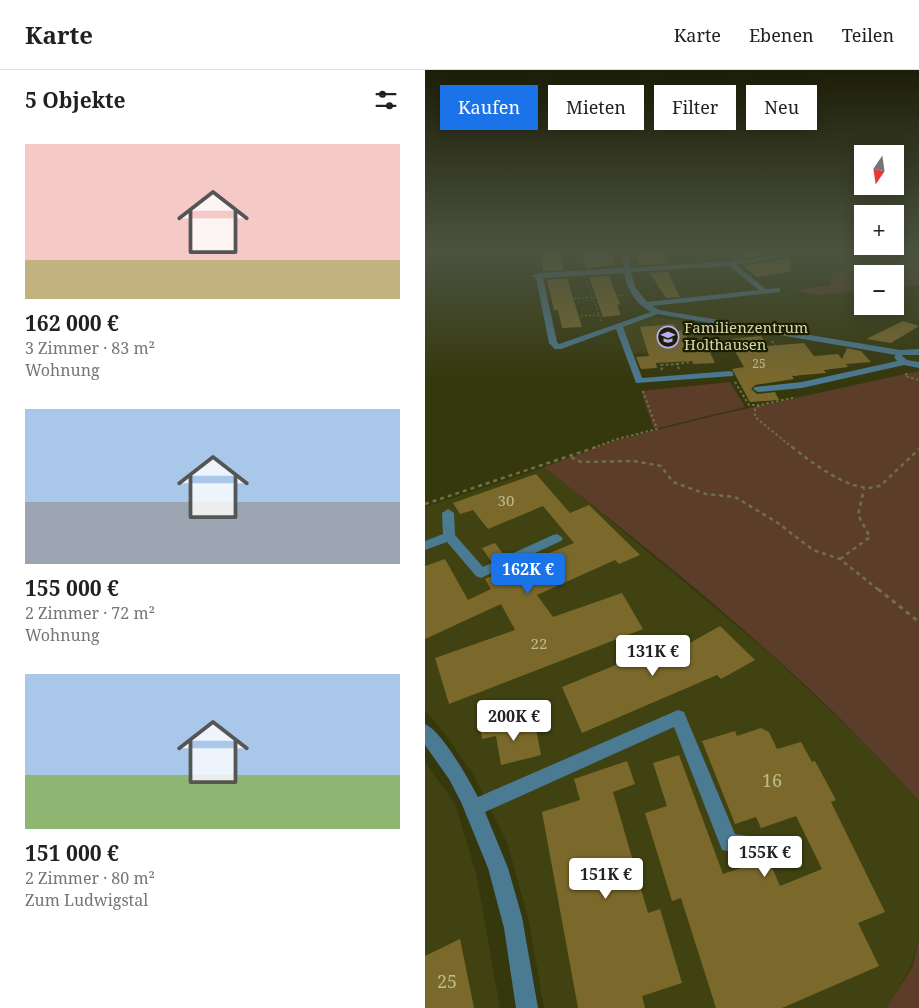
<!DOCTYPE html>
<html lang="de">
<head>
<meta charset="utf-8">
<style>
	:root { --surface:#fff; --page:#f2f2f2; --text:#202124; --muted:#757577; --line:#e0e0e0; --accent:#1a73e8 }
	body { margin:0; font-family:"Noto Serif",serif; background:var(--page); color:var(--text); height:100vh; display:flex; flex-direction:column; font-size:19px; white-space:nowrap }
	* { box-sizing:border-box; margin:0 }
	p { font-size:16px; color:var(--muted) }
	.icon { flex:none; width:28px; height:28px; fill:none; stroke:currentColor; stroke-width:2; stroke-linecap:round; stroke-linejoin:round }
	.map { position:relative; flex:1; overflow:hidden }
	.sheet { display:flex; flex-direction:column; background:var(--surface); width:425px }
	.sheet>* { flex:none }
	.banner { position:absolute; left:15px; top:15px; width:404px; height:45px; display:flex; gap:10px }
	.needle { width:32px; rotate:193deg }
	.tools { position:absolute; left:429px; top:75px; display:grid; gap:10px }
	.tools a { display:grid; place-items:center; width:50px; height:50px; border-radius:0px; background:var(--surface); box-shadow:0 2px 12px #0003; font-size:25px }
	.price { position:absolute; translate:-50% -42px; padding:0 11px; border-radius:5px; background:#fff; color:#222; font-size:16px; line-height:32px; filter:drop-shadow(0 1px 2px #0008) }
	.price::after { content:''; position:absolute; left:50%; top:30px; width:15px; height:11px; margin-left:-8px; background:inherit; clip-path:polygon(0 0,100% 0,50% 100%) }
	.price.current { background:var(--accent); color:#fff }
	ul { padding:0; list-style:none }
	li { display:grid; align-content:center; gap:10px; height:265px; padding:0 25px }
	li span { display:grid; place-items:center; height:155px; border-radius:0px; color:#555 }
	li>.icon { margin-inline-start:auto }
	span .icon { width:90px; height:90px; fill:#fffc; stroke-width:1 }
	li b { font-size:21px }
	h2 { display:flex; justify-content:space-between; align-items:center; height:60px; padding:0 25px; font-size:21px }
	.chip { padding:0 18px; border-radius:0px; background:var(--surface); box-shadow:0 2px 12px #0003; font-size:18px; line-height:45px }
	.chip.current { background:var(--accent); color:#fff }
	header { display:flex; align-items:center; gap:30px; box-sizing:border-box; height:70px; padding:0 25px; background:var(--surface); border-bottom:1px solid var(--line) }
	header strong { font-size:24px }
	nav { display:flex; gap:28px; margin-inline-start:auto; font-size:18px }
	main { display:flex; flex:1; min-height:0 }
	.map>svg:first-child { display:block }
	.built { fill:#404212 }
	.green { fill:#5c3d2a }
	.building { fill:#7b692b }
	.lines { fill:none; stroke-linecap:round; stroke-linejoin:round }
	.path-far3 { stroke:#6e7147; stroke-width:1; stroke-dasharray:2 2; stroke-linecap:butt }
	.path-far2 { stroke:#6e7147; stroke-width:2; stroke-dasharray:2.5 2.5; stroke-linecap:butt }
	.path-far1 { stroke:#6e7147; stroke-width:2.5; stroke-dasharray:4 4; stroke-linecap:butt }
	.path { stroke:#6e7147; stroke-width:3; stroke-dasharray:4.5 4.5; stroke-linecap:butt }
	.minor { fill:#4b7a93; fill-rule:evenodd }
	.labels { text-anchor:middle; stroke-width:4.5; stroke-linejoin:round; paint-order:stroke }
	.far-number-label { font-size:12px; fill:#bdbc8f }
	.far-poi-label { font-size:15px; fill:#d3d7b0; stroke:#1d1e00; text-anchor:start }
	.number-label { font-size:15px; fill:#bdbc8f }
	.near-number-label { font-size:18px; fill:#bdbc8f }
</style>
</head>
<body>
<header>
<strong>Karte</strong>
<nav><a>Karte</a><a>Ebenen</a><a>Teilen</a></nav>
</header>
<main>
<section class="sheet">
<h2>5 Objekte<svg class="icon" aria-label="filters" viewBox="0 0 24 24"><path d="M4 7h16M4 17h16"/><circle cx="9" cy="7" r="2"/><circle cx="15" cy="17" r="2"/></svg></h2>
<ul>
<li><span style="background:linear-gradient(#f6c9c9 75%,#c2b280 0)"><svg class="icon" aria-label="home" viewBox="0 0 24 24"><path d="M3 11l9-7 9 7M6 9v11h12V9"/></svg></span><div><b>162 000 €</b><p>3 Zimmer · 83 m²</p><p>Wohnung</p></div></li>
<li><span style="background:linear-gradient(#a9c7e8 60%,#9aa5b1 0)"><svg class="icon" aria-label="home" viewBox="0 0 24 24"><path d="M3 11l9-7 9 7M6 9v11h12V9"/></svg></span><div><b>155 000 €</b><p>2 Zimmer · 72 m²</p><p>Wohnung</p></div></li>
<li><span style="background:linear-gradient(#a9c7e8 65%,#8fb573 0)"><svg class="icon" aria-label="home" viewBox="0 0 24 24"><path d="M3 11l9-7 9 7M6 9v11h12V9"/></svg></span><div><b>151 000 €</b><p>2 Zimmer · 80 m²</p><p>Zum Ludwigstal</p></div></li>
</ul>
</section>
<div class="map">
<svg width="494" height="938" viewBox="0 0 494 938">
	<rect width="100%" height="100%" fill="#35370c"/>
	<path class="built" d="M232,247L280,255L290,276L209,284L198,257Z
		M121,397L342,581L451,683L494,731V864L487,895L461,938H119L104,852L83,775L49,706L20,664L0,640V437Z
		M0,692L30,734L51,803L75,938H0Z"/>
	<path class="green" d="M494,190V215L470,218V204H438L437,221L389,225L372,220L405,215L407,205L427,196Z
		M494,301V731C383,606 250,500 119,397L192,370L288,346Z
		M305,312L320,337L229,359L216,321Z
		M494,866V938H461L488,896Z"/>
	<path class="building" d="M121,181H134L139,200L118,201V184Z
		M155,181H186L189,195L161,198Z
		M209,181L239,182L244,194L215,195Z
		M310,181H360V182L316,189Z
		M363,188L366,197H363L368,201L332,207L318,196Z
		M243,202L255,227L241,228L225,203Z
		M184,206L195,234L192,235L196,245L178,247L164,207Z
		M142,208L157,257L137,258L133,240H129L122,210Z
		M478,251L494,256L466,273L441,269Z
		M249,254L252,261L259,260L268,282L284,280L290,293L268,294L267,291L231,293L232,298L216,299L211,287L224,286L215,257Z
		M336,266L343,276L379,273L389,286L413,284L417,289L422,278L436,281L446,292L421,294L423,297L399,300L401,303L367,306L369,309L330,315L326,319L332,324L350,322L354,330L325,332L307,299L319,297L307,276H311L307,269Z
		M111,404L145,443L164,435L215,485L194,494L190,490L112,525L128,547L197,523L218,559L24,634L10,588L90,560L76,534L0,569V496L20,489L43,530L66,519L60,509L87,496L88,498L149,473L118,436L63,459L48,440L35,444L28,433Z
		M70,473L79,485L66,491L57,478Z
		M295,556L330,590L296,609L292,605L157,663L137,617L259,567L263,574Z
		M69,652L71,662L110,653L116,685L76,695L71,666L57,669L55,657Z
		M336,658L344,662L352,679L376,672L387,692L390,691L411,730L406,732L460,842L433,853L454,896L357,938H291L256,828L247,831L220,743L242,736L228,693L254,685L298,804L339,790L344,791L355,816L397,799L371,746L336,758L331,747L310,754L277,671L310,661L312,666Z
		M202,691L210,714L188,722L223,843L235,839L257,913L217,926L220,938H153L117,742L155,730L149,709Z
		M35,869L49,938H0V886Z"/>
	<g class="lines">
		<path class="path-far3" d="M263,181L267,187
			M162,212L177,252
			M129,230L198,225
			M156,246L174,245"/>
		<path class="path-far2" d="M347,271L371,306
			M311,282L352,278
			M254,299L252,294L265,292
			M237,300L236,295L252,294
			M482,303L480,306L494,310
			M310,312L324,335H334
			M168,378L192,369L232,359L217,319
			M368,378L330,347V339L335,335L371,327"/>
		<path class="path-far1" d="M367,377C386,392 432,428 456,415L494,379
			M146,387L156,392L209,391L236,396L248,412L281,424L310,427L353,453L388,480L415,489L455,521
			M0,434L171,377
			M415,489L445,467L433,445L439,419"/>
		<path class="path" d="M453,519L494,552"/>
		<path class="minor" d="M100,181H106L107,183L102,184Z
			M147,181H153L152,186H148Z
			M197,181H203L205,198L309,191L302,181H308L315,191L376,181H392L311,195L341,219L355,218V222L227,236L234,240L475,280L494,279V285H476L482,290L494,292V298L479,295L377,318L333,322L328,319L330,317L377,312L472,291L469,287L471,285L233,244L198,257L217,308L305,301L308,302V306L211,313L191,259L136,279H130L124,273L111,208L106,206L114,203L199,198ZM304,196L334,220L222,232L210,217L206,202ZM199,203C203,221 210,233 226,242L134,274L132,272L118,208Z
			M23,439L29,443L30,465L58,497L128,465L132,464L138,468L136,471L56,508L51,506L22,472L0,480V471L18,464L17,443Z
			M253,640L259,642L261,647L310,764L367,773L374,776L377,783L374,790L367,793L297,780L249,657L60,742L83,798L97,847L113,938H91L79,858L63,798L36,732L24,709L0,675V654C17,661 44,710 53,727Z"/>
	</g>
	<linearGradient id="sky" x2="0" y2="1"><stop stop-color="#1d1e07"/><stop offset="0.58" stop-color="#4b5340"/><stop offset="1" stop-color="#4b5340" stop-opacity="0"/></linearGradient>
	<rect width="494" height="312" fill="url(#sky)"/>
	<defs>
		<g id="school-ring" transform="scale(1.125)"><circle r="9.5" fill="#1d1e00" stroke="#b9abf7" stroke-width="1.5"/><path d="M0-5L7-2L0 1L-7-2ZM-4 1L0 2.5L4 1V4Q0 6-4 4Z" fill="#b9abf7"/></g>
	</defs>
	<g fill-rule="evenodd">
		<use href="#school-ring" x="243" y="267"/>
	</g>
	<g class="labels">
		<g class="far-number-label">
			<text x="334" y="298">25</text>
		</g>
		<g class="far-poi-label">
			<text x="259" y="263">Familienzentrum<tspan x="259" dy="17">Holthausen</tspan></text>
		</g>
		<g class="number-label">
			<text x="81" y="436">30</text>
			<text x="114" y="579">22</text>
		</g>
		<g class="near-number-label">
			<text x="347" y="717">16</text>
			<text x="22" y="918">25</text>
		</g>
	</g>
</svg>
<div class="tools">
<a><svg class="needle" viewBox="-14 -14 28 28"><path d="M0-13l5 13h-10z" fill="#e53935"/><path d="M0 13l5-13h-10z" fill="#757577"/></svg></a>
<a>+</a>
<a>−</a>
</div>
<b class="price current" style="left:103px;top:525px">162K €</b>
<b class="price" style="left:228px;top:607px">131K €</b>
<b class="price" style="left:89px;top:672px">200K €</b>
<b class="price" style="left:340px;top:808px">155K €</b>
<b class="price" style="left:181px;top:830px">151K €</b>
<div class="banner">
<a class="chip current">Kaufen</a>
<a class="chip">Mieten</a>
<a class="chip">Filter</a>
<a class="chip">Neu</a>
</div>
</div>
</main>
</body>
</html>
